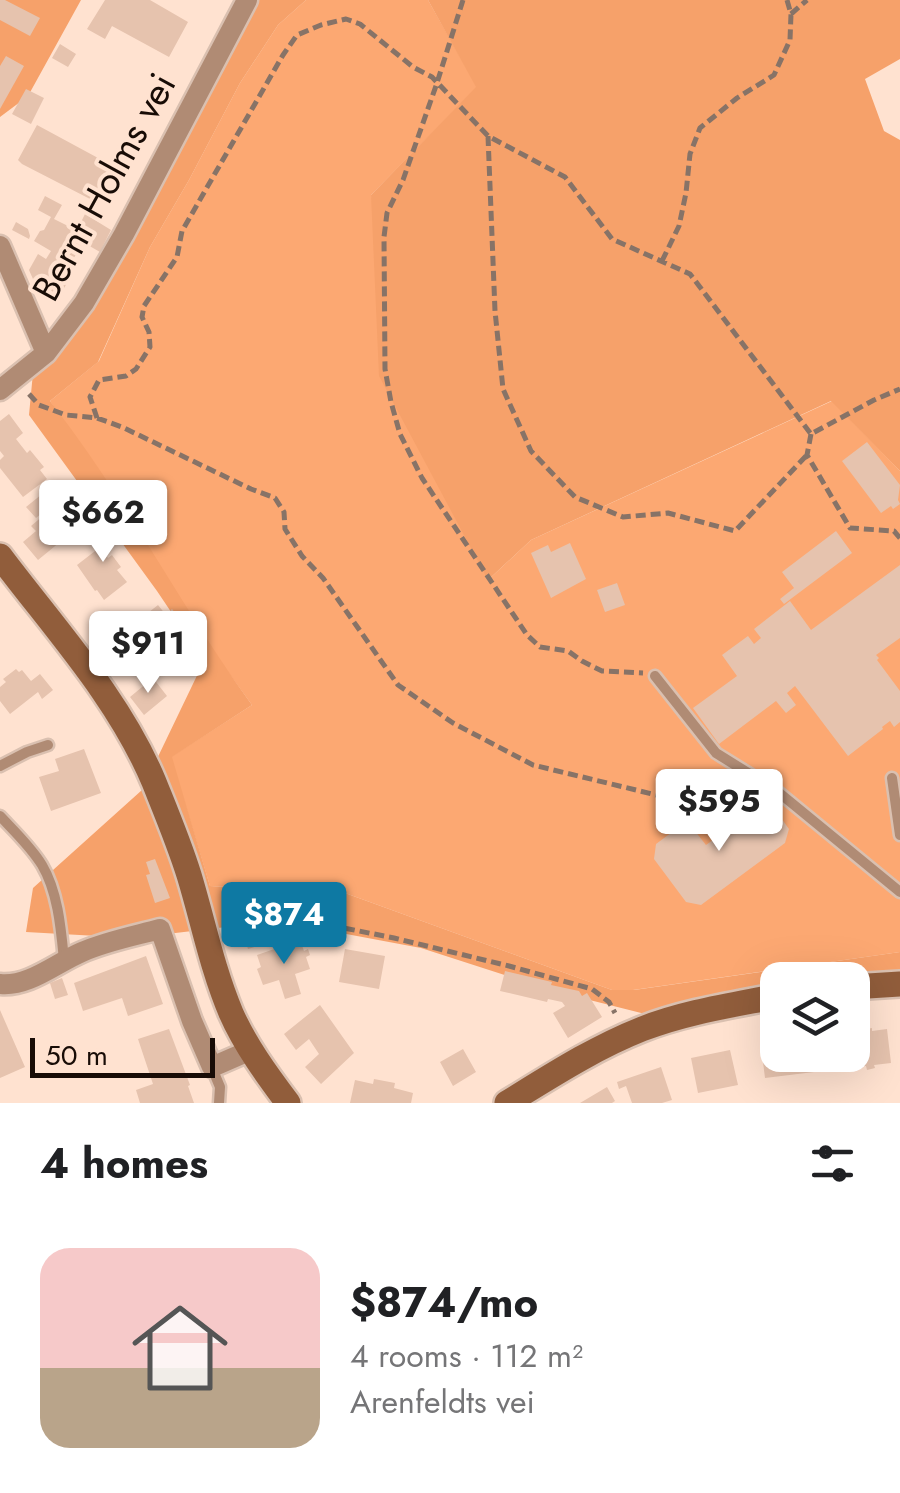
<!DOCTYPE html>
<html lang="en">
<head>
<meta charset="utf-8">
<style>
	:root { --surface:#fff; --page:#f6f6f6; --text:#202124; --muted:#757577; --line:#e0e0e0; --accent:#0e79a3 }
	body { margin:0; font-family:Jost,sans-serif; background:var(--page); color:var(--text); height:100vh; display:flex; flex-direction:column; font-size:38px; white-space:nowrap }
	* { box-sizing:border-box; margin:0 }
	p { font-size:32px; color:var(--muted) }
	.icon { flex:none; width:55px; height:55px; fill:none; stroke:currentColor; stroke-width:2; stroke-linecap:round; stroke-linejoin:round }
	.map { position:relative; height:1103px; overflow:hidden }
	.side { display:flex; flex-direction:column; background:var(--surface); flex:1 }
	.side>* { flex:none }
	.buttons { position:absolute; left:760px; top:962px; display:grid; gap:20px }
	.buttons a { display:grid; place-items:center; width:110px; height:110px; border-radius:20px; background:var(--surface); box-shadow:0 10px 40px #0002; font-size:50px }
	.scale { position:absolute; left:30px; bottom:25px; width:185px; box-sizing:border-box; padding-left:10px; border:5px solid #180c06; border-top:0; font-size:28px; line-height:35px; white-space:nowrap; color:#180c06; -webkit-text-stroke:8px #ffe2d0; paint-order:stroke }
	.price { position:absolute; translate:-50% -85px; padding:0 22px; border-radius:10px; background:#fff; color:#222; font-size:32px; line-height:65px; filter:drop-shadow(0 2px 5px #0008) }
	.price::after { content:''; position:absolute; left:50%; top:60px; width:30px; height:22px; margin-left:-15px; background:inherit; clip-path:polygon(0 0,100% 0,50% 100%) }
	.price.current { background:var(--accent); color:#fff }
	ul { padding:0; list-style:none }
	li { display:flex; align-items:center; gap:30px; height:250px; padding:0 40px }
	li+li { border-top:2px solid var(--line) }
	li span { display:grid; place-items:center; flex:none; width:280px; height:200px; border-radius:30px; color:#555 }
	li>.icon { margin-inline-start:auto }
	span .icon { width:120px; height:120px; fill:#fffc; stroke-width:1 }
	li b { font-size:42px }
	h2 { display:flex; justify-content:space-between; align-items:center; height:120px; padding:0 40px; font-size:42px }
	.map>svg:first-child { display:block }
	.green { fill:#fca872 }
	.forest { fill:#f6a16a }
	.building { fill:#e6c3ae }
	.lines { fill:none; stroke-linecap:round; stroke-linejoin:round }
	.lane-casing { stroke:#dac0b0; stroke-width:15 }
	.street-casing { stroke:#dac0b0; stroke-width:25 }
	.secondary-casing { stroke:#dac0b0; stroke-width:30 }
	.path { stroke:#877367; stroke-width:5; stroke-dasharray:10 5; stroke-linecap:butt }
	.lane { stroke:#b08b74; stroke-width:10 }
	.street { stroke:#b08b74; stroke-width:20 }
	.secondary { stroke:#915d3b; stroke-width:25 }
	.labels { text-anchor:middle; stroke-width:8; stroke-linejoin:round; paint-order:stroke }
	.street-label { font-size:38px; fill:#180c06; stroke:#ffe2d0 }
</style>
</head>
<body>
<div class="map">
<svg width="900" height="1103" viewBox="0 0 900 1103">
	<rect width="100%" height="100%" fill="#ffe2d0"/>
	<path class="green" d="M306,0H428L477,87L371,195L488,580L531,540L832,401L900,471V952L633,990H612L345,893L210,886L171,757L252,705L215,654L50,401L99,361L150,247L189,180L240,83L278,25Z"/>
	<path class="forest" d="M0,0H81L28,96L0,117Z
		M250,0H306L278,25L240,83L189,180L150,247L98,362L50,401C125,497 181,607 252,705L172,757L210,886L345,893L612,990H634L900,952V995L853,1000L852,980H778L777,1007L661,1018L554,991L421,948L277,921L133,938L26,932L33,888L142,790L204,661L157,591L29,415L34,362L76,330L157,164Z
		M428,0H900V59L865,79L884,131L900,140V471L831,401L531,540L488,580L379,376L371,195L476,87Z"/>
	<path class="building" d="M0,0H5L40,18L30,36L0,20Z
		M105,0H150L188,22L169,57L112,26L105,39L87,29Z
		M60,44L76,54L68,67L52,58Z
		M6,56L24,66L0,109V66Z
		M26,89L44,98L31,124L12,114Z
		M37,125L111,165L105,176L108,177L103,186L100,184L92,200L22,164L18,160Z
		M45,196L62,205L54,219L80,232L77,238L85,242L73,259L77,263L57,302L39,293L43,286L33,279L29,270L38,254L46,259L51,251L34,241L40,231L44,230L51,217L38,210Z
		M85,214L111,230L100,252L86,244L93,231L80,224Z
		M16,222L28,229L30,236L29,239L12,230Z
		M9,414L23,433L16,439L27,453L30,450L44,467L40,470L47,479L23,497L0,468V460L4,456L0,451V421Z
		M867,442L900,485L898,500L900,504L893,509L891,506L881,513L842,461Z
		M52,486L61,497L53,504L55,507L63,500L83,524L62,544L60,542L38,560L23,542L36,531L31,526L44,515L42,513L36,518L26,507Z
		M107,522L118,536L101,549L108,558L112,555L121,567L117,570L127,582L104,600L97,590L95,591L77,565L99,548L90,536Z
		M836,531L852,553L784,604L780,599L794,588L782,572Z
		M570,543L586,579L551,598L531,553L548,545L551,552Z
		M900,565V638L876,655L879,658L877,660L900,691V722L894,727L890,721L882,727L883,729L848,756L795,686L787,693L796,705L786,713L776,701L719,744L693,708L737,676L722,655L748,636L754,644L761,638L754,629L790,601L811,630Z
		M617,583L625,605L605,612L597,590Z
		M158,605L166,615L172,609L182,622L175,627L187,643L192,639L201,652L172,674L163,662L156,667L146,655L141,659L131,649L129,643L134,639L126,630Z
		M16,669L19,672L22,670L31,681L40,674L53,690L42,699L38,692L10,714L0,701V687L6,682L3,679Z
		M153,678L167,696L144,715L130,697Z
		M84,749L101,793L51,811L39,777L59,771L55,759Z
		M768,800L789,829L785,843L701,905L686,902L654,859L656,844L687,821L706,845Z
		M155,859L170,898L155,903L146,875L150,874L146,862Z
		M267,924L268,928L276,925L281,939L248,949L242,931Z
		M291,939L292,943L300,940L304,951L308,949L310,955L306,957L310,969L295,974L301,994L285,999L279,980L263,985L257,969L261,967L257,955L286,945L285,941Z
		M345,949L385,956L379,989L339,982Z
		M146,956L163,1004L128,1016L122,998L83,1011L74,983Z
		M505,971L552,982L551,985L579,991L582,996L587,993L602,1017L568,1038L553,1013L565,1006L562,1002L548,999L547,1002L500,991Z
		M62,978L68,995L55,999L50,983Z
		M320,1005L354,1053L321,1084L305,1067L319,1054L309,1039L296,1050L284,1034Z
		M0,1010L25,1067L0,1078Z
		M872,1028V1031L887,1029L891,1063L874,1065L875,1068L867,1070L866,1066L855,1067V1071L843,1072L841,1055H852V1034L860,1033V1030Z
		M169,1029L190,1085L188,1086L194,1103H140L136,1090L153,1084L138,1039Z
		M778,1043V1055H811L814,1072L765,1078L761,1046Z
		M463,1049L476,1072L453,1086L440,1062Z
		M730,1050L738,1085L698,1093L691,1058Z
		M661,1067L672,1100L662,1103H632L626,1086L619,1089L617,1082Z
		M374,1079L395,1083L394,1088L413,1093L411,1103H350L355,1080L373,1084Z
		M607,1087L615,1101L612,1103H580Z"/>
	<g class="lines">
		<g class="lane-casing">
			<path id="lane" d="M655,676L716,753L777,791L900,892
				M0,766L27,752L48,745
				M892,778L900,835
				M0,816C15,832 31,847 42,865C58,892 61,929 64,960
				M212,1068L220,1087L219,1103"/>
		</g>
		<g class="street-casing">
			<path id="street" d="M0,246L46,353
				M0,390L46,353L84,303L124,234L247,0
				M0,984C29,987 56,963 82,952C107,941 134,936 160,929L192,1021L212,1067L251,1050"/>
		</g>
		<g class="secondary-casing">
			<path id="secondary" d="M0,556C54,628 119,698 154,782C166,812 179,843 189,875C203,921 212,968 231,1013C245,1045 267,1075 288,1103
				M852,987L900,984
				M507,1103C551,1076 594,1048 642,1029C685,1012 733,1005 778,996"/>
		</g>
		<path class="path" d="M463,0L437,83L403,180L387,213L384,237L385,369L391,402L400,434L422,478L527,635L540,647L568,651L582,661L602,671L643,673
			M791,14L807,0
			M488,136L495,311L503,389L531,451L575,497L623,517L668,513L735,531L807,455
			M662,261L679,226L686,193L690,154L700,128L737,98L774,75L790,40L791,14L787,0
			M29,394L39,405L66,415L97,418L122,427L251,489L275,498L284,512L285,529L302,556L323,578L398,685L453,723L533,765L673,799L749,793
			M97,418L90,397L99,380L126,376L136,369L150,347L149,332L142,317L144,306L177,257L182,231L283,55L297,35L321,25L346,19L360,24L413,67L432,77L488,136L565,177L612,239L690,274L811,434L874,400L900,389
			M811,434L807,455L850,528L894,531L900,538
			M226,916H277L299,919L394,938L509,966L592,989L609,1002L615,1013
			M784,973L837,966"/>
		<use href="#lane" class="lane"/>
		<use href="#street" class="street"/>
		<use href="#secondary" class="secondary"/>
	</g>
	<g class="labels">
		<g class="street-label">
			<text transform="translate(104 187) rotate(-61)" y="13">Bernt Holms vei</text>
		</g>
	</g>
</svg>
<div class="buttons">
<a><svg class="icon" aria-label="layers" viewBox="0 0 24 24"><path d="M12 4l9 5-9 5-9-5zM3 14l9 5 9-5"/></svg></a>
</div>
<div class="scale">50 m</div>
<b class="price" style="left:103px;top:565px">$662</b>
<b class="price" style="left:148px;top:696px">$911</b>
<b class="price" style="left:719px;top:854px">$595</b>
<b class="price current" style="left:284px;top:967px">$874</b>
</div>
<section class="side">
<h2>4 homes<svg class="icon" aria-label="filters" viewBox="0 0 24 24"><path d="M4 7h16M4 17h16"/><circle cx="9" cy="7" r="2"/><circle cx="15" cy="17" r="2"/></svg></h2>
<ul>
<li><span style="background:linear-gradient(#f6c9c9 60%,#b9a48a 0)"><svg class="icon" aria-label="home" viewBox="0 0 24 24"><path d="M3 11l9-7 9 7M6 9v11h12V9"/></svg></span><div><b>$874/mo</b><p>4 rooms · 112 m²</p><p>Arenfeldts vei</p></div></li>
</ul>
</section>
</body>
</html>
